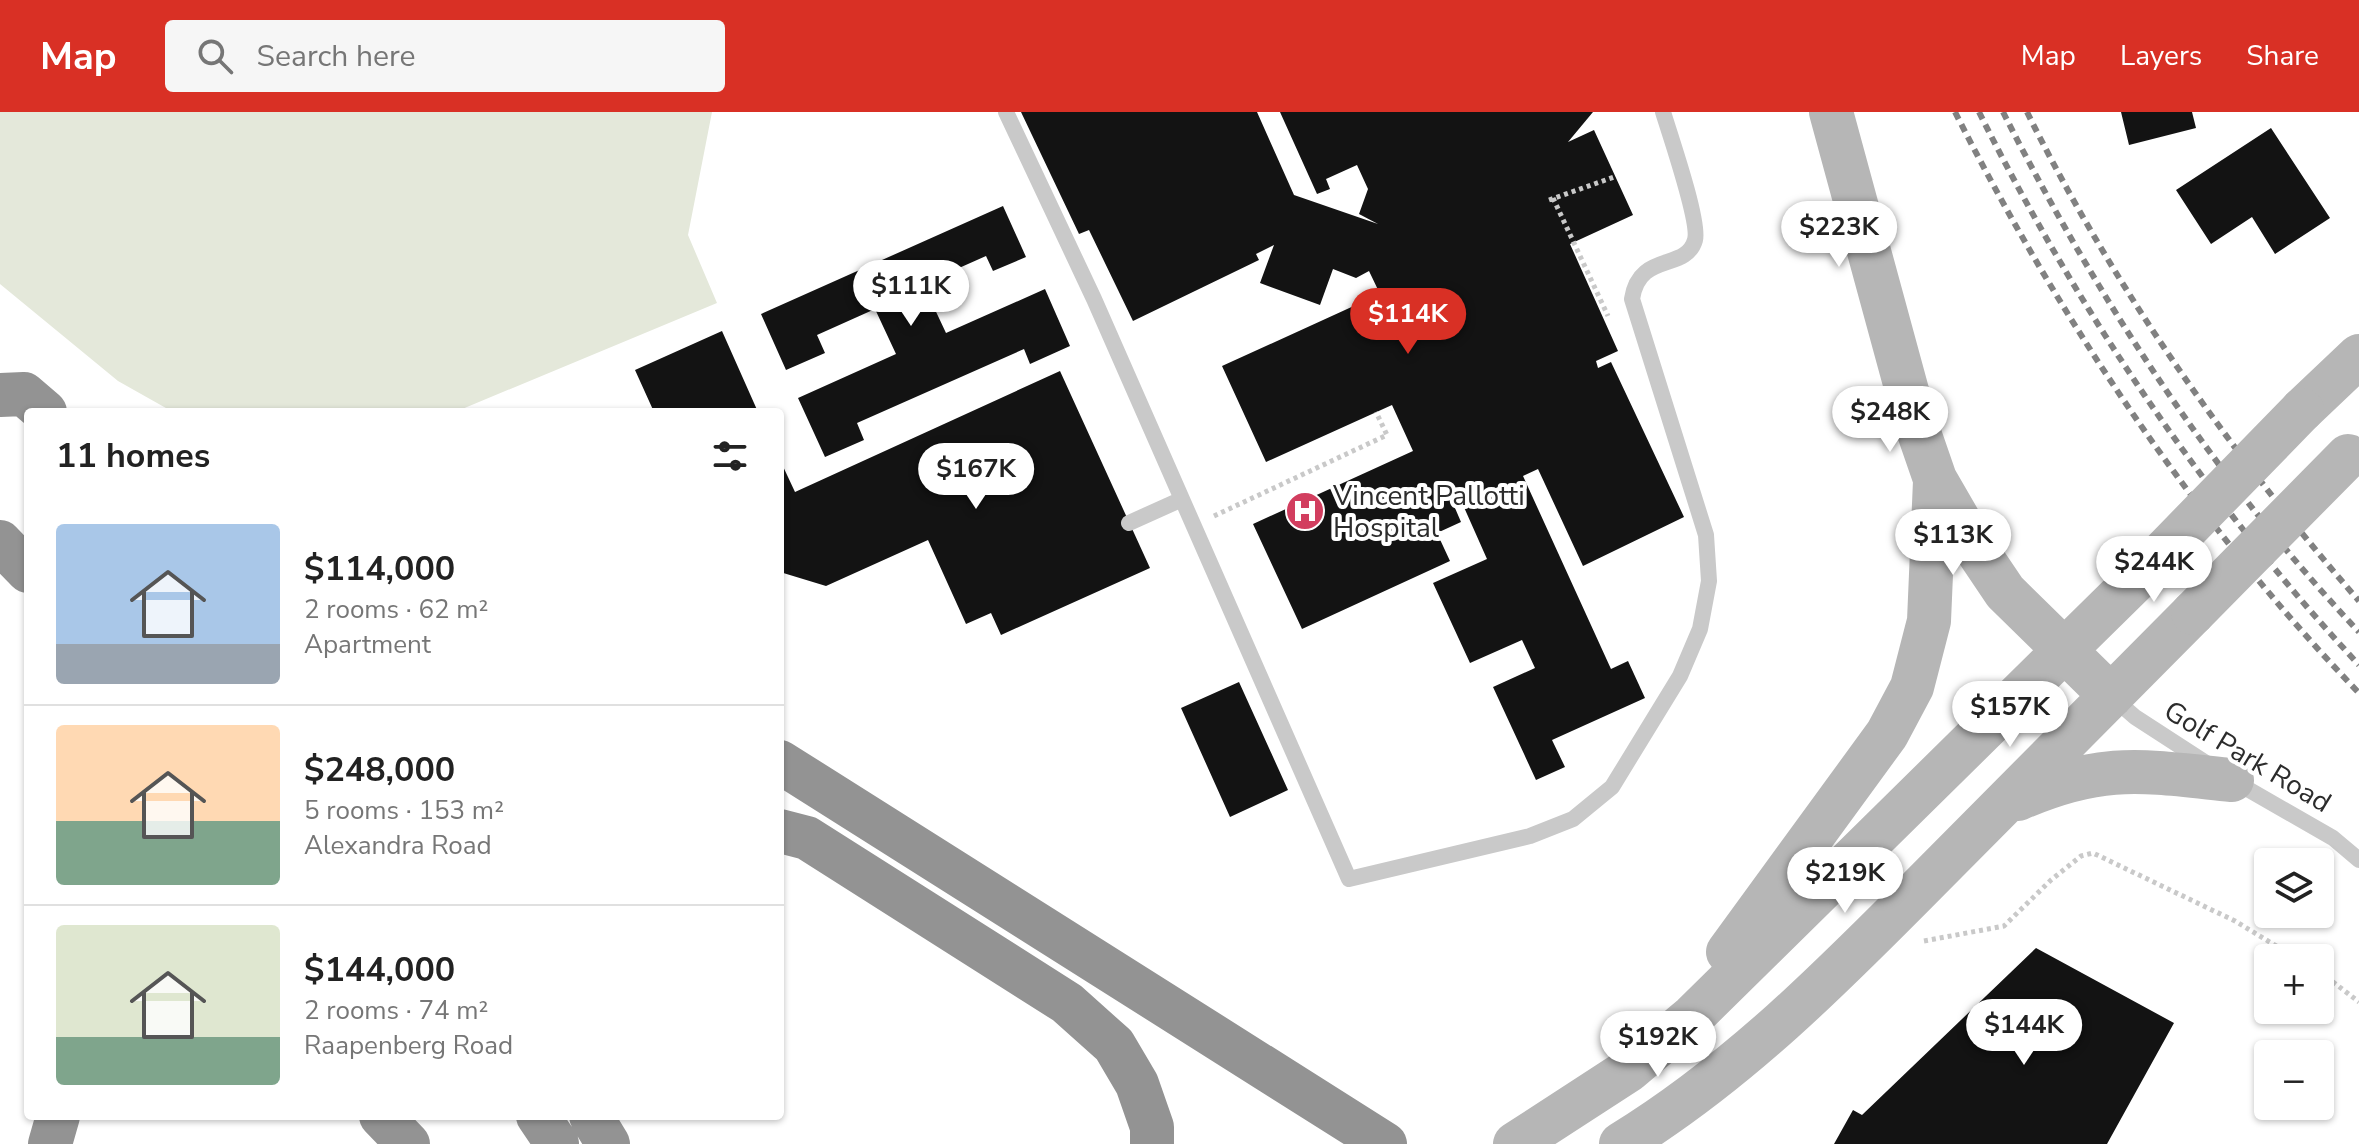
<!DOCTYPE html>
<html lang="en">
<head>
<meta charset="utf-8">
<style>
	:root { --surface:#fff; --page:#f6f6f6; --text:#222; --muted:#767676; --line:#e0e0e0; --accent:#d93025 }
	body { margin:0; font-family:"Nunito Sans",sans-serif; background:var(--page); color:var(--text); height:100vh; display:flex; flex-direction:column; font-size:30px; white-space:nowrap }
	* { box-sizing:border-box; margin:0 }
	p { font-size:26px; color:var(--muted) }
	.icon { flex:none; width:44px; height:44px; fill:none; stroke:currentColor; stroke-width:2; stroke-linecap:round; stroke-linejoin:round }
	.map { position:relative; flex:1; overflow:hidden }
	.panel { position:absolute; left:24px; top:296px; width:760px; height:712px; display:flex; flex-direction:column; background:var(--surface); border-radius:8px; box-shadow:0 2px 6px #0004 }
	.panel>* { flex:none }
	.controls { position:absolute; left:2254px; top:736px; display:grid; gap:16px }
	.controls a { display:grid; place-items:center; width:80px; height:80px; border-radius:8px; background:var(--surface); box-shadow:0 2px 6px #0004; font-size:40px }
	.price { position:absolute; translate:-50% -68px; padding:0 18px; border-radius:28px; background:#fff; color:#222; font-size:26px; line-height:52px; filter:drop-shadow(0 2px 4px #0008) }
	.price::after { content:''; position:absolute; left:50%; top:48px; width:24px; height:18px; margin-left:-12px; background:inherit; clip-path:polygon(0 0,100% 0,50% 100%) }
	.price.current { background:var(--accent); color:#fff }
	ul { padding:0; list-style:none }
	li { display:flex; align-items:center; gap:24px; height:200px; padding:0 32px }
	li+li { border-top:2px solid var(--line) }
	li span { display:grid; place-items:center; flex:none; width:224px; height:160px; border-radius:8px; color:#555 }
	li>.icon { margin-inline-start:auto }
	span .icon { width:96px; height:96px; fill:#fffc; stroke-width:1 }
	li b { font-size:34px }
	h2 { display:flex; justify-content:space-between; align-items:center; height:96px; padding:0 32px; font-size:34px }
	header { display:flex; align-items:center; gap:48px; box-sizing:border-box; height:112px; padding:0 40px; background:var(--accent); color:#fff }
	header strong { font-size:38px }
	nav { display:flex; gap:44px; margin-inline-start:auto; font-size:28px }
	.search { width:560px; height:72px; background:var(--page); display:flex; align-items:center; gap:20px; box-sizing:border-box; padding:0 28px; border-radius:8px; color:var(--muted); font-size:30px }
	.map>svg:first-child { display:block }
	.green { fill:#e4e8da }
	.building { fill:#131313 }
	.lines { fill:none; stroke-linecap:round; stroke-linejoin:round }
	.path { stroke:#c9c9c9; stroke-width:5; stroke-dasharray:4 4; stroke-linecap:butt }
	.lane { stroke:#c9c9c9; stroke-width:16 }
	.secondary { stroke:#b6b6b6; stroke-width:44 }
	.highway { stroke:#939393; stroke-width:44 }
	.rail { stroke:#818181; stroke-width:6; stroke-dasharray:8 6; stroke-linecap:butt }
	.secondary-bridge { stroke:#b6b6b6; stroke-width:44 }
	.labels { text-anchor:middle; stroke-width:8; stroke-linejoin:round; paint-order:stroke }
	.poi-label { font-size:28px; fill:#2c2c2c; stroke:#fff; text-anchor:start }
	.street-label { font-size:28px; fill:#2c2c2c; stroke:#fff }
</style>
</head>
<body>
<header>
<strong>Map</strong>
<div class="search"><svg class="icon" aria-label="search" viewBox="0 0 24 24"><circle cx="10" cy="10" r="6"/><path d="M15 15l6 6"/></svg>Search here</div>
<nav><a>Map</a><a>Layers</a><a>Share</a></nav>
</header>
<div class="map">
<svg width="2359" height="1032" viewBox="0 0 2359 1032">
	<rect width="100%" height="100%" fill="#fff"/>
	<path class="green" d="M0,0H712L688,123L717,191L455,300H173L118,269L0,172Z"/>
	<path class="building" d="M1021,0H1257L1294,83L1378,112L1359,102L1368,77L1357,53L1326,67L1330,77L1317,82L1280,0H1593L1568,30L1594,18L1633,103L1570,132L1618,239L1596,249L1598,256L1611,250L1684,405L1583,454L1538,357L1523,364L1611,557L1628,549L1645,586L1552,628L1565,655L1536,668L1493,575L1535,556L1522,528L1470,551L1433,471L1487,447L1463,393L1455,396L1461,410L1437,421L1450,449L1302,517L1253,412L1413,339L1392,293L1266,350L1222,254L1380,182L1369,159L1356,166L1333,157L1320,193L1260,171L1274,133L1256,142L1259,148L1133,209L1089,118L1079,122Z
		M2121,0H2192L2196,16L2129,33Z
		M2271,16L2330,106L2275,142L2252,105L2211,132L2176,78Z
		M1003,94L1026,145L993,159L986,144L923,172L946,221L1045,177L1070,234L1030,252L1024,237L857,311L864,328L825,345L798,286L896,242L875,197L817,223L825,241L786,258L761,202Z
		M722,219L758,300H654L635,258Z
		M1060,259L1150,456L1001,523L991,501L966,512L928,428L826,474L780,460V348L795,380Z
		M1239,570L1288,678L1230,705L1181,596Z
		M2036,836L2174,911L2107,1032H1834L1853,998L1862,1003Z"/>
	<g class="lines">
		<path class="path" d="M1553,86L1608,204
			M1549,88L1614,65
			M1214,404L1387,323L1376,300
			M1924,829L2004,814L2051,768L2081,744L2093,741L2235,809L2296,846
			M2320,860L2359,890"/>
		<path class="lane" d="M1006,0L1094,187L1349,767L1530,724L1573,707L1612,675L1680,564L1700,517L1709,469L1706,423L1632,187C1639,139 1686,160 1695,128C1700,110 1670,23 1663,0
			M1129,411L1180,388
			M2111,584L2135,605L2209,653
			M2232,668L2333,726L2359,748"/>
		<path class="secondary" d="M1831,0L1916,312L1935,367L1972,431L2005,480L2111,584
			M2302,298L2359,244
			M2018,687C2103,650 2143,659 2232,668
			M1728,840L1887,622L1912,575L1929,509L1935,369
			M1515,1032L1629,958L1693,904L2148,456
			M1621,1032C1737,961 1833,864 1928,768C2016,679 2105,590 2193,501"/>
		<path class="highway" d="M0,283L24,282L45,300
			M0,430L28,459
			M780,650L1385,1032
			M780,719L807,726L1067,891L1114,933L1137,972L1152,1015V1032
			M381,1004L408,1032
			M538,1004L557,1032
			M591,1004L608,1032
			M50,1032L58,1004"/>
		<path class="rail" d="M1955,0C2063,213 2194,409 2359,581
			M1979,0C2079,201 2206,388 2359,553
			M2003,0C2098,188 2215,367 2359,520
			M2027,0C2115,178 2229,339 2359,489"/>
		<path class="secondary-bridge" d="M2148,456L2302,298
			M2193,501L2348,344"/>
	</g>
	<defs>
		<g id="hospital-disc" transform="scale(2)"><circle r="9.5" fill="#d23e5f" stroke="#fff"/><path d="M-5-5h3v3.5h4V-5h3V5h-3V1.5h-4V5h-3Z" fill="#fff"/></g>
	</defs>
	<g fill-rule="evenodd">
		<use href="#hospital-disc" x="1305" y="399"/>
	</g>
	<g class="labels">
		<g class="poi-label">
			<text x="1333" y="393">Vincent Pallotti<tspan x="1333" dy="32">Hospital</tspan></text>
		</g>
		<g class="street-label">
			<text transform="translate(2248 644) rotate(31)" y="10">Golf Park Road</text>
		</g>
	</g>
</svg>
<div class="controls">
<a><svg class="icon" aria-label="layers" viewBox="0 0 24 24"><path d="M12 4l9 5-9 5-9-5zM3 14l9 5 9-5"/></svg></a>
<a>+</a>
<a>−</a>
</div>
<b class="price" style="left:1839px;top:157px">$223K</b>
<b class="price" style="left:911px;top:216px">$111K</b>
<b class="price current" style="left:1408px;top:244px">$114K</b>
<b class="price" style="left:1890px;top:342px">$248K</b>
<b class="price" style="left:976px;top:399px">$167K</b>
<b class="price" style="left:1953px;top:465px">$113K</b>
<b class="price" style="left:2154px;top:492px">$244K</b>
<b class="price" style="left:2010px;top:637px">$157K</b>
<b class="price" style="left:1845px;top:803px">$219K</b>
<b class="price" style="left:2024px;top:955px">$144K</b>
<b class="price" style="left:1658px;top:967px">$192K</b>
<section class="panel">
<h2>11 homes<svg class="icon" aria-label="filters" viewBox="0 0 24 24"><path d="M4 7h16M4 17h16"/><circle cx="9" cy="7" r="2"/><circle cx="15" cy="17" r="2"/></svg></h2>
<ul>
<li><span style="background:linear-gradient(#a9c7e8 75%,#9aa5b1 0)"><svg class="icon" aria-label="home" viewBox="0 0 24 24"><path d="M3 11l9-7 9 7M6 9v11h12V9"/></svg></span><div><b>$114,000</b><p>2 rooms · 62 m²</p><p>Apartment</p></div></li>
<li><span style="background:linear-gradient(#ffd9b3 60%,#7fa58c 0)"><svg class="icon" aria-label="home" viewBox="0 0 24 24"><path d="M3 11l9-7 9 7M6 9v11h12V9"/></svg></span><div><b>$248,000</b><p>5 rooms · 153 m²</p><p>Alexandra Road</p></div></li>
<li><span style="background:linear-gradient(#dfe7d0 70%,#7fa58c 0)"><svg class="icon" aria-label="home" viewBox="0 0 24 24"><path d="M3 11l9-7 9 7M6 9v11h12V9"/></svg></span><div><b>$144,000</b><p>2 rooms · 74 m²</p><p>Raapenberg Road</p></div></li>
</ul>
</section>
</div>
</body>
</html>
